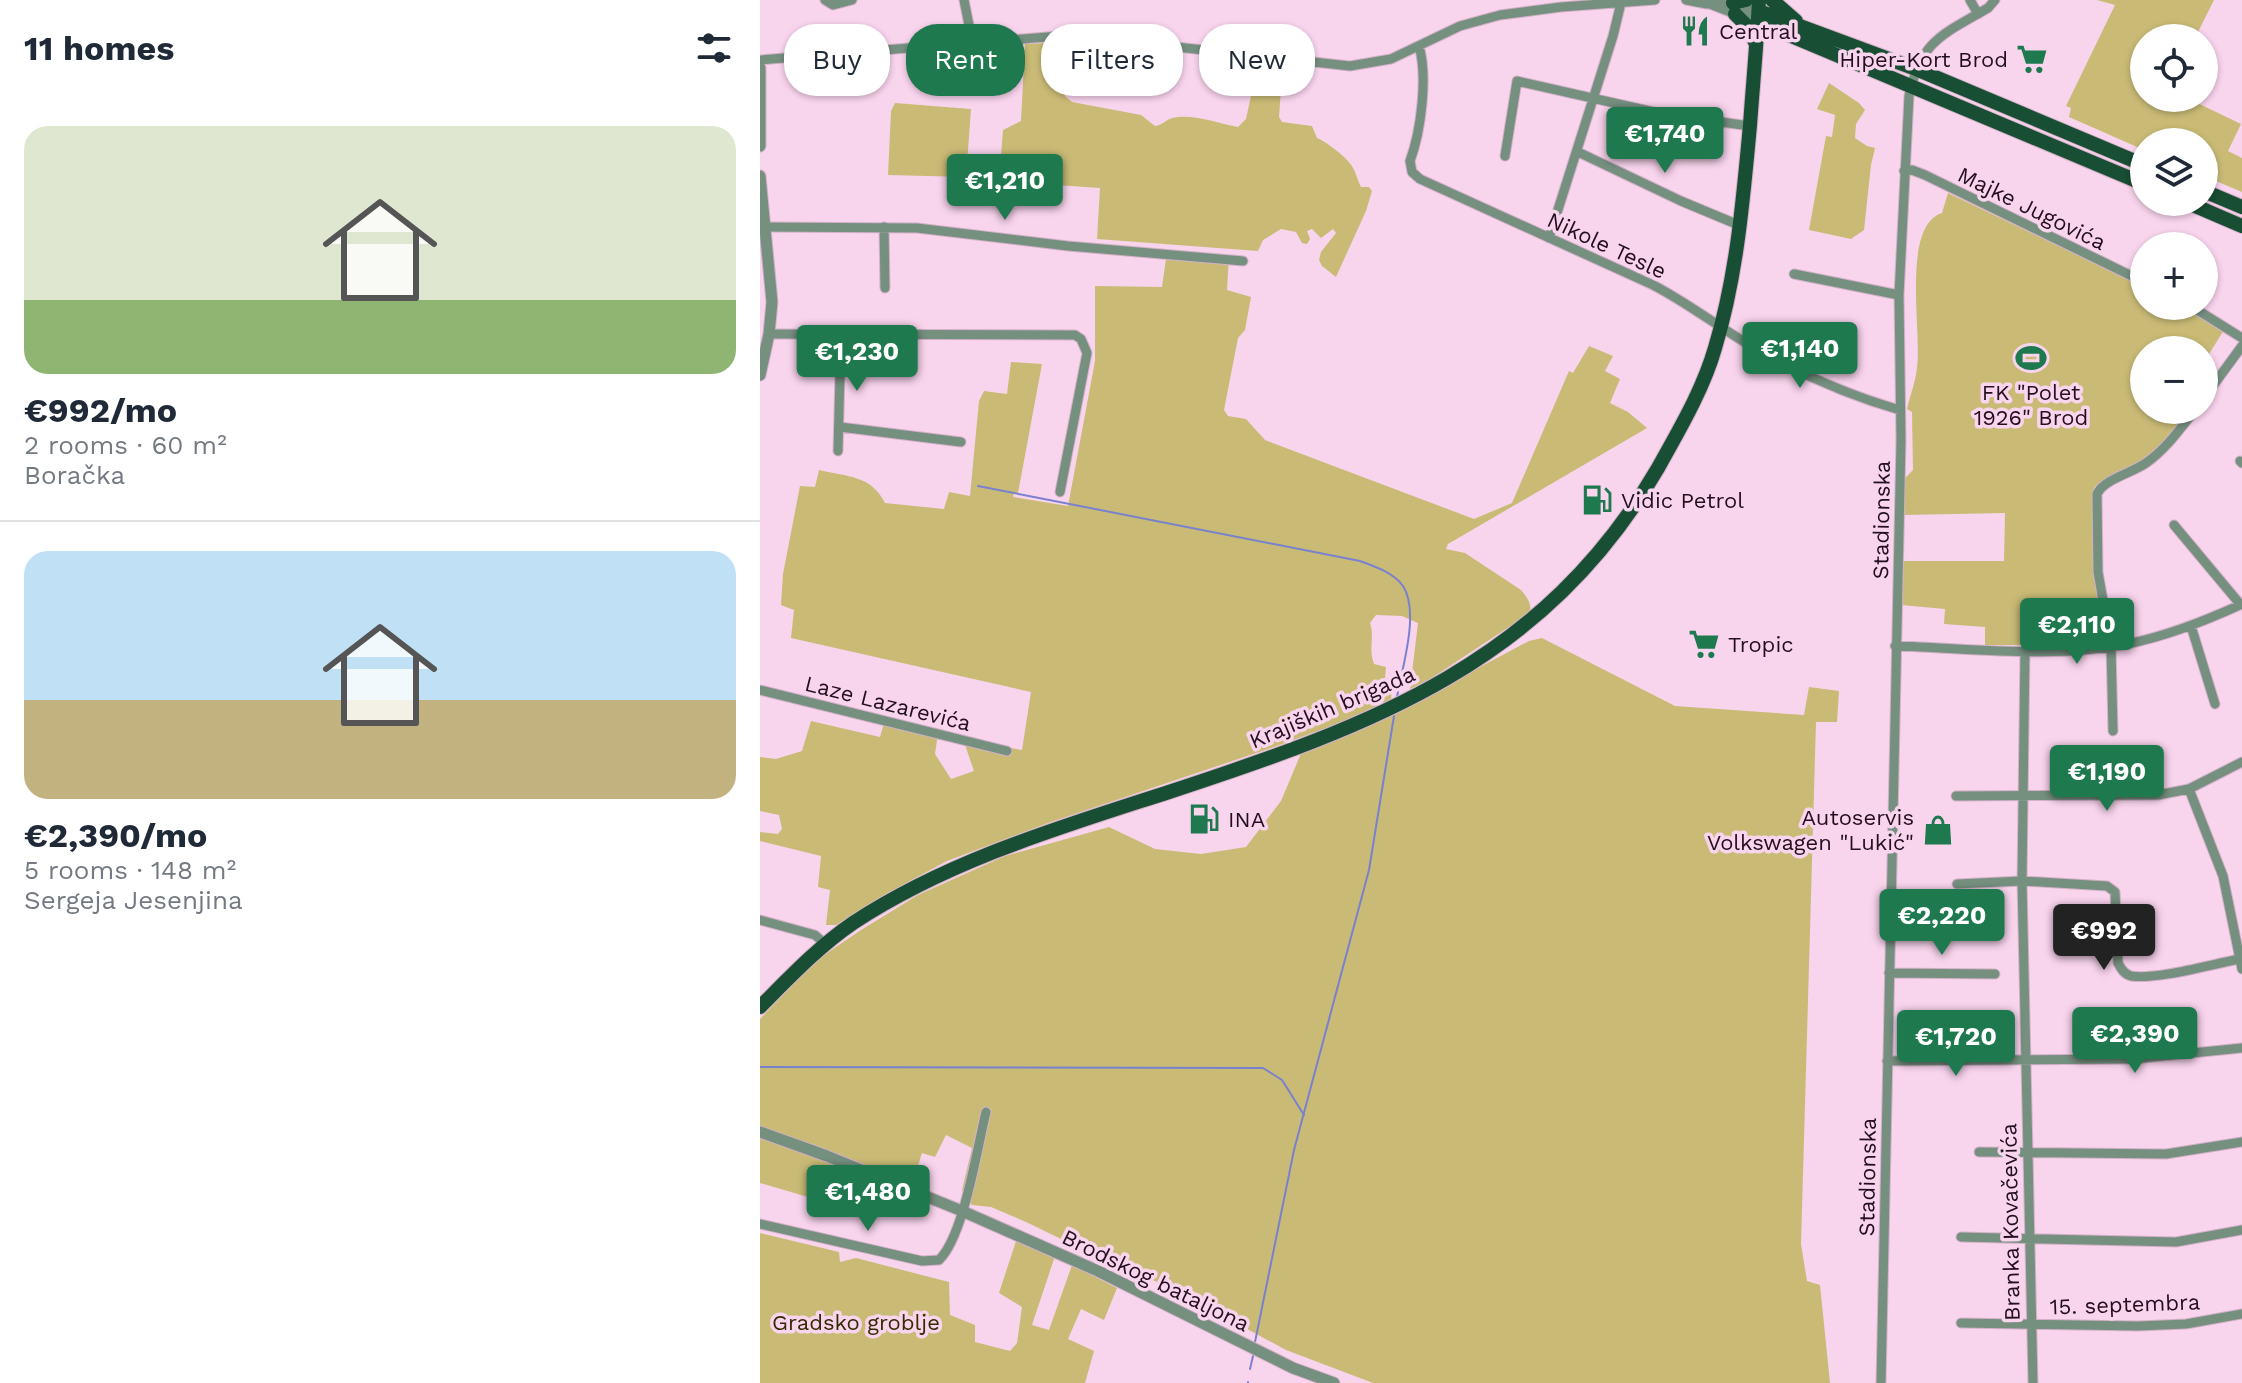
<!DOCTYPE html>
<html lang="en">
<head>
<meta charset="utf-8">
<style>
	:root { --surface:#fff; --page:#f6f6f7; --text:#1f2937; --muted:#747a83; --line:#e0e1e3; --accent:#1e794e }
	body { margin:0; font-family:"Work Sans",sans-serif; background:var(--page); color:var(--text); height:100vh; display:flex; flex-direction:column; font-size:30px; white-space:nowrap }
	* { box-sizing:border-box; margin:0 }
	p { font-size:26px; color:var(--muted) }
	.icon { flex:none; width:44px; height:44px; fill:none; stroke:currentColor; stroke-width:2; stroke-linecap:round; stroke-linejoin:round }
	.map { position:relative; flex:1; overflow:hidden }
	.drawer { display:flex; flex-direction:column; background:var(--surface); width:760px }
	.drawer>* { flex:none }
	.guide { position:absolute; left:24px; top:24px; width:760px; height:72px; display:flex; gap:16px }
	.tools { position:absolute; left:1370px; top:24px; display:grid; gap:16px }
	.tools a { display:grid; place-items:center; width:88px; height:88px; border-radius:50%; background:var(--surface); box-shadow:0 2px 6px #0004; font-size:40px }
	.price { position:absolute; translate:-50% -68px; padding:0 18px; border-radius:8px; background:var(--accent); color:#fff; font-size:26px; line-height:52px; filter:drop-shadow(0 2px 4px #0008) }
	.price::after { content:''; position:absolute; left:50%; top:48px; width:24px; height:18px; margin-left:-12px; background:inherit; clip-path:polygon(0 0,100% 0,50% 100%) }
	.price.current { background:#222; color:#fff }
	ul { padding:0; list-style:none }
	li { display:grid; align-content:center; gap:16px; height:424px; padding:0 24px }
	li+li { border-top:2px solid var(--line) }
	li span { display:grid; place-items:center; height:248px; border-radius:24px; color:#555 }
	li>.icon { margin-inline-start:auto }
	span .icon { width:144px; height:144px; fill:#fffc; stroke-width:1 }
	li b { font-size:34px }
	h2 { display:flex; justify-content:space-between; align-items:center; height:96px; padding:0 24px; font-size:34px }
	.tag { padding:0 28px; border-radius:32px; background:var(--surface); box-shadow:0 2px 6px #0004; font-size:28px; line-height:72px }
	.tag.current { background:var(--accent); color:#fff }
	main { display:flex; flex:1; min-height:0 }
	.map>svg:first-child { display:block }
	.green { fill:#c9bb76 }
	.lines { fill:none; stroke-linecap:round; stroke-linejoin:round }
	.stream { stroke:#7981cf; stroke-width:2 }
	.minor-casing { stroke:#d3b1c8; stroke-width:11 }
	.tertiary-casing { stroke:#d3b1c8; stroke-width:13 }
	.primary-casing { stroke:#d3b1c8; stroke-width:16 }
	.minor { stroke:#769080; stroke-width:9 }
	.tertiary { stroke:#769080; stroke-width:11 }
	.primary { stroke:#184e33; stroke-width:14 }
	.labels { text-anchor:middle; stroke-width:7; stroke-linejoin:round; paint-order:stroke }
	.poi-label { font-size:22px; fill:#240f1f; stroke:#f9d4ed; text-anchor:start }
	.street-label { font-size:22px; fill:#240f1f; stroke:#f9d4ed }
	.park-label { font-size:22px; fill:#332b01; stroke:#f9d4ed }
</style>
</head>
<body>
<main>
<section class="drawer">
<h2>11 homes<svg class="icon" aria-label="filters" viewBox="0 0 24 24"><path d="M4 7h16M4 17h16"/><circle cx="9" cy="7" r="2"/><circle cx="15" cy="17" r="2"/></svg></h2>
<ul>
<li><span style="background:linear-gradient(#dfe7d0 70%,#8fb573 0)"><svg class="icon" aria-label="home" viewBox="0 0 24 24"><path d="M3 11l9-7 9 7M6 9v11h12V9"/></svg></span><div><b>€992/mo</b><p>2 rooms · 60 m²</p><p>Boračka</p></div></li>
<li><span style="background:linear-gradient(#bfe0f5 60%,#c2b280 0)"><svg class="icon" aria-label="home" viewBox="0 0 24 24"><path d="M3 11l9-7 9 7M6 9v11h12V9"/></svg></span><div><b>€2,390/mo</b><p>5 rooms · 148 m²</p><p>Sergeja Jesenjina</p></div></li>
</ul>
</section>
<div class="map">
<svg width="1482" height="1383" viewBox="0 0 1482 1383">
	<rect width="100%" height="100%" fill="#f9d4ed"/>
	<path class="green" d="M1337,0H1454L1435,38H1384V98H1427L1481,124L1468,151L1482,158V192L1444,176V142H1384V150L1309,117L1311,108L1306,106L1355,5Z
		M286,43L285,80L302,81L305,96L312,102L381,115L395,126C403,125 405,120 412,118C432,113 458,123 478,127L486,119L491,96L503,93L507,72L522,74L519,117L522,122L552,126L557,138C567,142 589,159 593,168C596,173 598,181 601,187H609L612,191L606,211L576,277L562,266L559,260L561,252L576,233L573,229L561,238L552,229L547,231L550,239L547,244L542,243L536,232L521,229L503,240L498,251L337,239L340,188L239,181L243,130L261,121L265,44Z
		M1069,83L1099,103L1105,110L1096,124L1095,138L1107,146L1115,148L1111,165L1104,230L1091,239L1049,230L1066,136L1072,137L1075,115L1057,109Z
		M135,103L211,109L206,177L128,175L131,111Z
		M1188,193L1384,287V306H1423L1464,330L1444,362V350H1384V410H1431L1401,448L1370,471L1335,486L1332,494L1335,573L1347,643L1310,645H1225V627L1184,624L1185,609L1141,605L1143,561H1244L1245,513L1143,515V480L1153,470L1152,412L1147,409C1150,395 1156,381 1157,367C1162,332 1141,226 1182,213Z
		M407,252L469,257L467,290L491,297L485,330L478,338L464,410L468,416L486,419L505,440L714,519L752,503L809,371L813,373L829,346L853,356L845,371L860,379L850,403L868,412L887,428L688,544L686,549L705,553L761,590C767,597 772,604 770,613L670,679L650,689L658,623L642,616L616,615L610,623C615,637 608,648 614,664L626,667L625,678L633,681L631,699L588,720L511,748L288,823L187,861L122,896L76,925H66L70,890L58,887L61,856L0,841V832L18,834L22,829L19,815L0,811V757L16,759L42,751L51,721L120,737L124,723L178,733L175,754L191,779L214,771L203,739L262,750L271,692L31,638L34,610L21,605L23,574L40,486L55,487L59,470C88,477 111,475 125,503L184,509L189,492L210,496L219,401L224,391L247,394L251,362L282,364L258,493L254,492L253,497L308,506L335,361V286L402,287Z
		M782,638L915,706L1044,715L1049,687L1079,691L1077,722H1056L1041,1244L1047,1281L1060,1285L1070,1383H613L526,1350L408,1286L365,1270L266,1222L231,1207L212,1205L202,1190L212,1148L186,1135L175,1157L162,1153L148,1198L127,1193L122,1207L74,1198L65,1202L0,1183V1019L54,962L101,930L158,895L245,856L349,827L395,849L441,854L486,847L521,801L542,751L630,715L769,641Z
		M259,1232L295,1256L272,1325L289,1330L312,1265L357,1288L344,1320L321,1309L308,1339L334,1351L325,1383H0V1233L79,1252L80,1262L96,1258L189,1282L190,1315L215,1325V1342L250,1351L257,1343L262,1307L239,1293Z"/>
	<g class="lines">
		<path class="stream" d="M218,486L600,561C614,566 634,573 643,586C660,612 642,668 637,697
			M0,1067L503,1068L522,1080L544,1115
			M495,1342L534,1150L609,870L634,716
			M490,1369L493,1356
			M488,1383V1382"/>
		<g class="minor-casing">
			<path id="minor" d="M65,0L73,5L92,0
				M204,0L213,45
				M926,0L947,4
				M1210,0L1218,14
				M659,46C668,77 661,131 650,161L652,172L660,179L893,285C930,304 962,330 998,350C1043,375 1091,396 1140,410
				M0,60L299,36L353,40L590,66L631,59L700,26L740,15L801,7L895,0
				M818,152L921,201L981,226
				M745,156L757,81L903,114L990,126
				M1144,171L1152,170L1165,175L1384,282
				M5,227L157,228L308,246L483,261
				M124,227L125,288
				M789,238L853,36L861,3
				M1034,274L1139,295
				M1431,306L1482,338
				M9,334L315,335L321,339L327,353L300,492
				M1444,398L1482,346
				M80,427L201,442
				M78,451L81,334
				M1480,461L1482,463
				M1414,525L1480,604
				M1431,626L1455,704
				M1135,646C1211,648 1292,659 1367,644C1407,636 1445,621 1482,604
				M1265,650L1262,881L1273,1383
				M0,690L247,751
				M1353,731L1351,646L1338,572L1337,494C1344,479 1372,473 1386,463C1406,449 1420,429 1435,410
				M1429,789L1463,876L1482,969
				M1196,796L1398,795L1429,789L1482,762
				M1197,884L1262,881L1347,886L1355,892L1358,963C1361,969 1364,974 1371,976C1397,980 1452,964 1480,959
				M0,920L55,935L65,944
				M1129,973L1235,974
				M1127,1061L1373,1059L1482,1048
				M1219,1152L1406,1154L1482,1142
				M0,1224L162,1261L179,1260C204,1236 217,1148 226,1112
				M1201,1237L1416,1242L1482,1230
				M1201,1323L1378,1326L1426,1324L1482,1314
				M1121,1383L1141,440L1139,295L1149,96C1161,40 1182,35 1228,8L1235,0"/>
		</g>
		<g class="tertiary-casing">
			<path id="tertiary" d="M942,0L998,22
				M963,0L999,11
				M0,68V146
				M0,176L12,302L9,334L0,375
				M0,1132L67,1156L202,1211L338,1271L533,1368L574,1383"/>
		</g>
		<g class="primary-casing">
			<path id="primary" d="M1012,0L1036,21
				M973,3L986,0
				M999,11L1156,69L1384,165
				M975,14L988,27L995,42
				M998,22L1384,184
				M1444,191L1482,207
				M1426,202L1482,226
				M0,1007C29,978 58,947 93,923C189,860 301,827 409,792C613,725 784,663 898,468C919,430 943,390 955,348C977,275 983,200 990,125C993,83 997,42 999,0"/>
		</g>
		<use href="#minor" class="minor"/>
		<use href="#tertiary" class="tertiary"/>
		<use href="#primary" class="primary"/>
	</g>
	<defs>
		<g id="restaurant-bare" transform="scale(2.4)"><path d="M-5-6h1v4h1v-4h1v4h1v-4h1v5L-1.5 .5V6h-2V.5L-5-1ZM5-6V6H3V1.5H1.5Q1.5-4 5-6Z" fill="#1e794e" stroke="#f9d4ed" stroke-width="2.5" paint-order="stroke"/></g>
		<g id="supermarket-bare" transform="scale(2.4)"><path d="M-6-5.5h2.5l.6 2H6L4.5 2H-2.5L-4.4-4H-6ZM-1.5 3.2a1.3 1.3 0 1 0 .1 0ZM3 3.2a1.3 1.3 0 1 0 .1 0Z" fill="#1e794e" stroke="#f9d4ed" stroke-width="2.5" paint-order="stroke"/></g>
		<g id="stadium-bare" transform="scale(2.4)"><path d="M0-5a6.5 5 0 1 0 0 10a6.5 5 0 1 0 0-10ZM-3.5-1.8h7v3.6h-7Z" fill="#1e794e" stroke="#f9d4ed" stroke-width="2.5" paint-order="stroke"/></g>
		<g id="fuel-bare" transform="scale(2.4)"><path d="M-5.5-6h7V0h2V4h1.3V-2.5L3-4.5l.8-.8L6-3V5H2.5V1h-1V6h-7ZM-4.2-4.7v3.2H.2V-4.7Z" fill="#1e794e" stroke="#f9d4ed" stroke-width="2.5" paint-order="stroke"/></g>
		<g id="shop-bare" transform="scale(2.4)"><path d="M-5-2.5h2.3a2.7 3.5 0 0 1 5.4 0H5L5.5 6h-11ZM-1.5-2.5h3a1.5 2.3 0 0 0-3 0Z" fill="#1e794e" stroke="#f9d4ed" stroke-width="2.5" paint-order="stroke"/></g>
	</defs>
	<g fill-rule="evenodd">
		<use href="#restaurant-bare" x="935" y="31"/>
		<use href="#supermarket-bare" x="1272" y="59"/>
		<use href="#stadium-bare" x="1271" y="358"/>
		<use href="#fuel-bare" x="837" y="500"/>
		<use href="#supermarket-bare" x="944" y="644"/>
		<use href="#fuel-bare" x="444" y="819"/>
		<use href="#shop-bare" x="1178" y="830"/>
	</g>
	<g class="labels">
		<g class="poi-label">
			<text x="959" y="39">Central</text>
			<text x="1248" y="67" text-anchor="end">Hiper-Kort Brod</text>
			<text x="1271" y="400" text-anchor="middle">FK "Polet<tspan x="1271" dy="25">1926" Brod</tspan></text>
			<text x="861" y="508">Vidic Petrol</text>
			<text x="968" y="652">Tropic</text>
			<text x="1154" y="825" text-anchor="end">Autoservis<tspan x="1154" dy="25">Volkswagen "Lukić"</tspan></text>
			<text x="468" y="827">INA</text>
		</g>
		<g class="street-label">
			<text transform="translate(1272 208) rotate(26)" y="8">Majke Jugovića</text>
			<text transform="translate(847 245) rotate(25)" y="8">Nikole Tesle</text>
			<text transform="translate(1121 520) rotate(-89)" y="8">Stadionska</text>
			<text transform="translate(128 703) rotate(14)" y="8">Laze Lazarevića</text>
			<text transform="translate(572 707) rotate(-23)" y="8">Krajiških brigada</text>
			<text transform="translate(1107 1177) rotate(-89)" y="8">Stadionska</text>
			<text transform="translate(1250 1222) rotate(-91)" y="8">Branka Kovačevića</text>
			<text transform="translate(396 1280) rotate(26)" y="8">Brodskog bataljona</text>
			<text transform="translate(1365 1304) rotate(-2)" y="8">15. septembra</text>
		</g>
		<g class="park-label">
			<text x="96" y="1330">Gradsko groblje</text>
		</g>
	</g>
</svg>
<div class="tools">
<a><svg class="icon" aria-label="locate" viewBox="0 0 24 24"><circle cx="12" cy="12" r="6"/><path d="M12 2v4M12 18v4M2 12h4M18 12h4"/></svg></a>
<a><svg class="icon" aria-label="layers" viewBox="0 0 24 24"><path d="M12 4l9 5-9 5-9-5zM3 14l9 5 9-5"/></svg></a>
<a>+</a>
<a>−</a>
</div>
<b class="price" style="left:905px;top:175px">€1,740</b>
<b class="price" style="left:245px;top:222px">€1,210</b>
<b class="price" style="left:1040px;top:390px">€1,140</b>
<b class="price" style="left:97px;top:393px">€1,230</b>
<b class="price" style="left:1317px;top:666px">€2,110</b>
<b class="price" style="left:1347px;top:813px">€1,190</b>
<b class="price" style="left:1182px;top:957px">€2,220</b>
<b class="price current" style="left:1344px;top:972px">€992</b>
<b class="price" style="left:1375px;top:1075px">€2,390</b>
<b class="price" style="left:1196px;top:1078px">€1,720</b>
<b class="price" style="left:108px;top:1233px">€1,480</b>
<div class="guide">
<a class="tag">Buy</a>
<a class="tag current">Rent</a>
<a class="tag">Filters</a>
<a class="tag">New</a>
</div>
</div>
</main>
</body>
</html>
